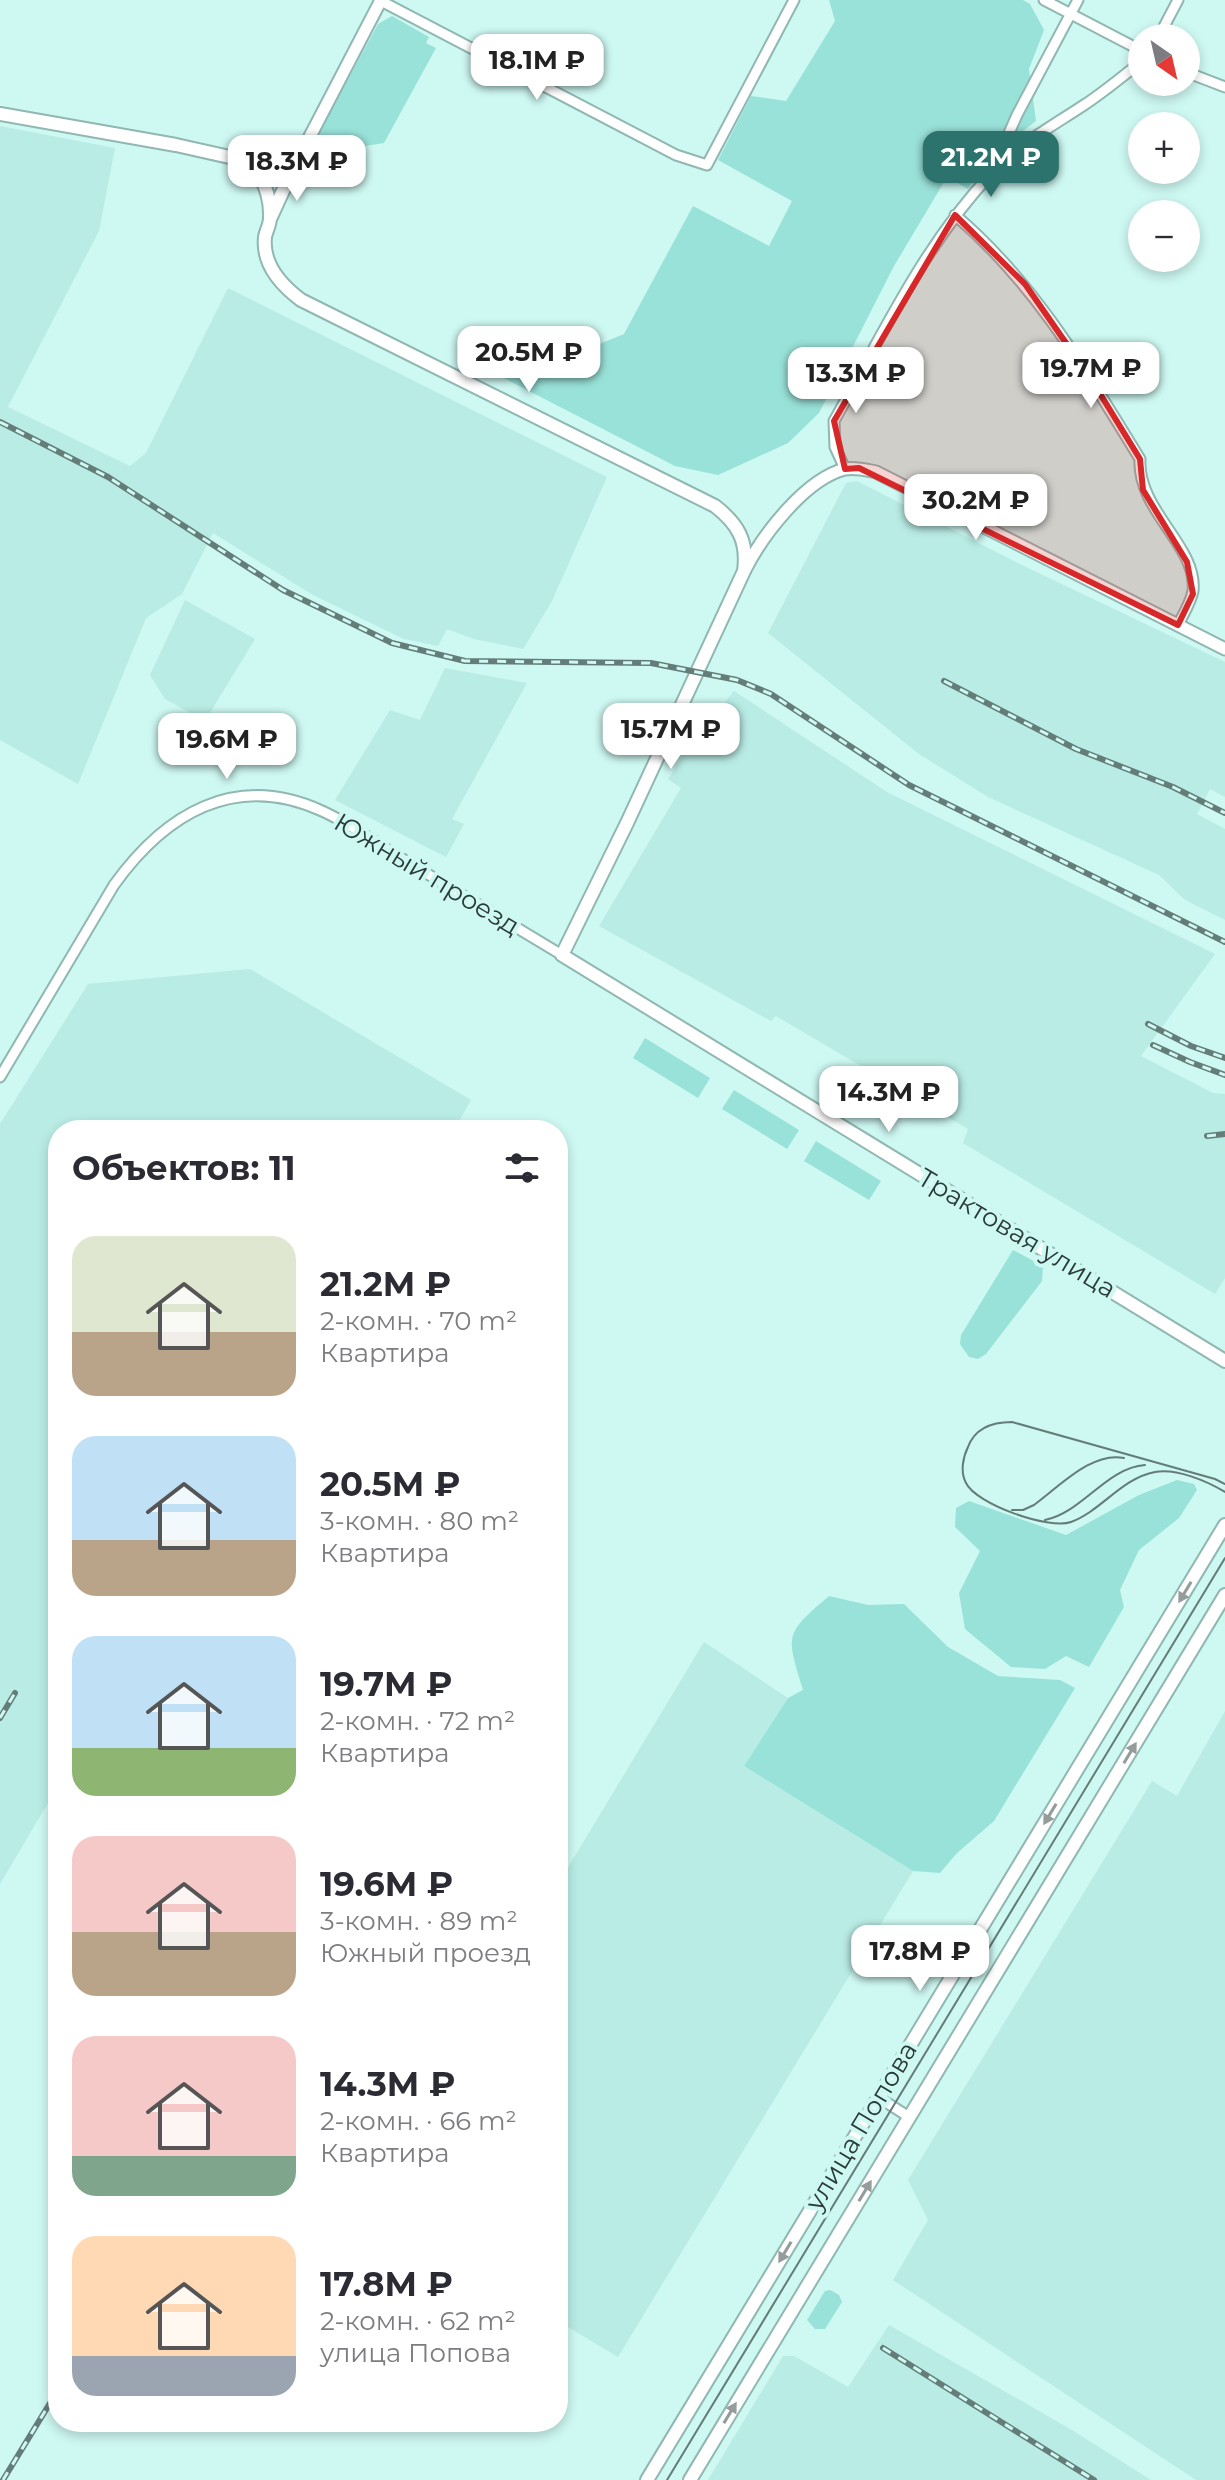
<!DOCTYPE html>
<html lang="ru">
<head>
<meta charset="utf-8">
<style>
	:root { --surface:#fff; --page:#f7f7f7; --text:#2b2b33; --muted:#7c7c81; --accent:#2b736c }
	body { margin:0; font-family:Montserrat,sans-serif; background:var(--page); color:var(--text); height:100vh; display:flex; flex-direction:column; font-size:30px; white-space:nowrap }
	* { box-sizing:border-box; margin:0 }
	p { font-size:26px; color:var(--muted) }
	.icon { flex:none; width:44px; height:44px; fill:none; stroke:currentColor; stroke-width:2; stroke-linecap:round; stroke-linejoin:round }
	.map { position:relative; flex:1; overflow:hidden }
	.drawer { position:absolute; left:48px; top:1120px; width:520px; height:1312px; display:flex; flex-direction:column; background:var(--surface); border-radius:32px; box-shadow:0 4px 12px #0003 }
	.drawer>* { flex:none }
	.needle { width:52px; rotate:146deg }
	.fabs { position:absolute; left:1128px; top:24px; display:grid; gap:16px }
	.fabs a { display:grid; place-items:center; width:72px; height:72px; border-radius:50%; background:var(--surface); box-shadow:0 4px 12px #0003; font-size:40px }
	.price { position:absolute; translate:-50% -68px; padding:0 18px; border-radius:16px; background:#fff; color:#222; font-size:26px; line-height:52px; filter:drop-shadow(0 2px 4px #0008) }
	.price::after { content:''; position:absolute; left:50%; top:48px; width:24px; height:18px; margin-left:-12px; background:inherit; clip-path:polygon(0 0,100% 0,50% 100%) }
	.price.active { background:var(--accent); color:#fff }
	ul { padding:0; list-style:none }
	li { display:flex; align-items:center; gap:24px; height:200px; padding:0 24px }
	li span { display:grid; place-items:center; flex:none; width:224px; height:160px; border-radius:24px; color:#555 }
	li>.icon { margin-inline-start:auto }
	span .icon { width:96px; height:96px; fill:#fffc; stroke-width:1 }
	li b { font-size:34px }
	h2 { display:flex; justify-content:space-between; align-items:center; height:96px; padding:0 24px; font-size:34px }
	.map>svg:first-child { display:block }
	.built { fill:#b9ece5 }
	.green { fill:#99e2d9 }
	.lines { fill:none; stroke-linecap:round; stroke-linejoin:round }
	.minor-casing { stroke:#90b7b2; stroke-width:13 }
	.tertiary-casing { stroke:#90b7b2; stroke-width:15 }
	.secondary-casing { stroke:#90b7b2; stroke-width:16 }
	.minor { stroke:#fff; stroke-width:9 }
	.tertiary { stroke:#fff; stroke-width:11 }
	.secondary { stroke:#fff; stroke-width:12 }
	.tram { stroke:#647d79; stroke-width:2 }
	.rail-casing { stroke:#647d79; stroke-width:6 }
	.rail { stroke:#cef8f2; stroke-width:3; stroke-dasharray:9; stroke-linecap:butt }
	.oneway { fill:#959d9c }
	.marked { fill:#d62828; fill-opacity:0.2; stroke:#d62828; stroke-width:6; stroke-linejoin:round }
	.labels { text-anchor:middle; stroke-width:8; stroke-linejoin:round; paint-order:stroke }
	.street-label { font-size:26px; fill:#2b3b39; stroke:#cef8f2 }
</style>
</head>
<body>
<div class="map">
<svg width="1225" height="2480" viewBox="0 0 1225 2480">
	<rect width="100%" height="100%" fill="#cef8f2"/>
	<path class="built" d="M0,126L115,148L99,231L8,407L130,466L146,453L228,288L607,477L552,601L523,649L474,639L447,629L438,646L404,639L313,595L213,533L182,594L146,618L78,784L0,740Z
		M857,481L1022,565L1225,662V797L1210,789L1197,814L1225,829V920L1185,900L1159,875L988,797L919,754L768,633L846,483Z
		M185,600L255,639L205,721L165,699L150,675Z
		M445,668L527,683L452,819L464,824L446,857L335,800L390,710L420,720Z
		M734,691L887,792L1215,954L1141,1056L1213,1093L1225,1094V1278L1215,1294L963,1143L968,1129L776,1016L771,1021L599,926L681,788L668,779L689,747Z
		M250,969L471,1100L454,1130H58V1786L0,1884V1124L88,984Z
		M704,1642L788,1698L744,1766L913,1871L618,2357L558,2321V1884Z
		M1225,1711V2480H1196L893,2280L928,2220L908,2180L1152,1781L1177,1796Z
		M889,2325L1072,2430L1151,2480H708L783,2356H794L848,2387Z"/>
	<path class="green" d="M829,0H1023L1030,4L1044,30L1029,69L1036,121L1015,137L1004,132L968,189L947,177L894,266L819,413L788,443L718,475L675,466L492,372L504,347L553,363L624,334L693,206L769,246L792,201L718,160L751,96L786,101L835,21Z
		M392,16L429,37L426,43L436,48L384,143L365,146L343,166L321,154L314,142L378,24Z
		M645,1038L710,1078L698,1098L633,1058Z
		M734,1090L799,1130L787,1149L722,1109Z
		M816,1141L881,1181L869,1200L804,1161Z
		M1013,1250L1043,1266L1042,1281L986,1354L978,1359L969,1357L960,1344L961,1335Z
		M1177,1480L1194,1484L1197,1490L1179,1518L1139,1550L1120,1590L1124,1607L1089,1667L1066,1656L1045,1669L1011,1667L965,1629L959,1593L980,1551L955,1527L956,1508L969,1501L1066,1535L1139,1495Z
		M829,1596L868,1605L904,1604L948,1647L998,1676L1060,1680L1075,1688L994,1821L957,1853L940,1873L913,1871L744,1766L788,1698L803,1690C786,1635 784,1634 829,1596Z
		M830,2290L839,2295L842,2302L825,2329H815L807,2320L825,2291Z"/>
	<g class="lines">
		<g class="minor-casing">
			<path id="minor" d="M1044,0L1142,51
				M381,1L676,155L707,165L794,0
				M1158,38L1178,0
				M1186,72L1225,87
				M993,169L1017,115L1078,0
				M955,215C1035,283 1086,371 1140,459C1137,511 1198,546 1193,591C1191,602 1183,615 1178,625
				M845,469L835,447L834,421C881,337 924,245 991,174C1017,145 1051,127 1084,105C1104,92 1123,76 1142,61
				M0,1077L114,885C165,814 235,771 322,811C349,823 375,842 401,858C455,890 508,923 562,955
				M878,2097L909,2117"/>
		</g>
		<g class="tertiary-casing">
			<path id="tertiary" d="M292,171L381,0
				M745,570C762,536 805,479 845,469C856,467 866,470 876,472L1225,649"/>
		</g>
		<g class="secondary-casing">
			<path id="secondary" d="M0,114L176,145L292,171L271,217
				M249,160C263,177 271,196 270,218C270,225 266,231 265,237C262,264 281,285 301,300L715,506C738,524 748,541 744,571L627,823L562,955L1225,1361
				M647,2480L1225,1525
				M690,2480L1225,1595"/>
		</g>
		<use href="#minor" class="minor"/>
		<use href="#tertiary" class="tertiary"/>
		<use href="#secondary" class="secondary"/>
		<path class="tram" d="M1225,1484L1215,1479L1012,1422C992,1422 975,1428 968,1447C963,1457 960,1472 966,1483C976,1504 1049,1530 1071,1522C1101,1511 1122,1478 1155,1472C1176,1468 1207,1481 1225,1492
			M1012,1510H1023L1034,1505C1059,1487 1092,1451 1124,1458
			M1045,1520C1083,1512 1106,1468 1145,1465
			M667,2480L1225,1558"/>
		<g class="rail-casing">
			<path id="rail" d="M0,422L108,477L283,590L392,643L465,661L651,663L737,680L771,694L909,785L1225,942
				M944,681L1076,749L1173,787L1225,813
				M1148,1024L1191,1046L1225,1058
				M1153,1045L1190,1062L1225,1075
				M1207,1136L1225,1134
				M0,1718L15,1693
				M883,2348L1094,2480
				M3,2480L58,2390"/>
		</g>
		<use href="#rail" class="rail"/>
	</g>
	<defs><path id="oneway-solid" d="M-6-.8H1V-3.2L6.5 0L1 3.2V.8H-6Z" transform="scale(2)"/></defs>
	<g class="oneway">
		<use href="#oneway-solid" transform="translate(1185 1592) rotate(121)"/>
		<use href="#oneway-solid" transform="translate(1130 1753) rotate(-59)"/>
		<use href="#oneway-solid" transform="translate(1050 1814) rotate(121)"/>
		<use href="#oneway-solid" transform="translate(865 2191) rotate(-59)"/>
		<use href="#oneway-solid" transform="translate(785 2252) rotate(121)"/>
		<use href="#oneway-solid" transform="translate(730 2413) rotate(-59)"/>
	</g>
	<path class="marked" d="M955,215L1025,284L1091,379L1140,459L1143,490L1187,562L1193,594L1178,625L859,468L845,469L834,421Z"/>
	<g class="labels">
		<g class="street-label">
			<text transform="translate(427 874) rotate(31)" y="9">Южный проезд</text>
			<text transform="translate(1017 1233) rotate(31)" y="9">Трактовая улица</text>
			<text transform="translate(861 2126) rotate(-59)" y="9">улица Попова</text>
		</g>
	</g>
</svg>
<div class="fabs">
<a><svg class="needle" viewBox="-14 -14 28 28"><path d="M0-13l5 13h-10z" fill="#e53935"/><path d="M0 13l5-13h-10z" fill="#7c7c81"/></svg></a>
<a>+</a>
<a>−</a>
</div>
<b class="price" style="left:537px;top:102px">18.1M ₽</b>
<b class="price active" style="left:991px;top:199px">21.2M ₽</b>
<b class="price" style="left:297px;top:203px">18.3M ₽</b>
<b class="price" style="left:529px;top:394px">20.5M ₽</b>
<b class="price" style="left:1091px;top:410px">19.7M ₽</b>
<b class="price" style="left:856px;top:415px">13.3M ₽</b>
<b class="price" style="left:976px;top:542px">30.2M ₽</b>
<b class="price" style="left:671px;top:771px">15.7M ₽</b>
<b class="price" style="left:227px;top:781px">19.6M ₽</b>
<b class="price" style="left:889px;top:1134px">14.3M ₽</b>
<b class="price" style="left:920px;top:1993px">17.8M ₽</b>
<section class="drawer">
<h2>Объектов: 11<svg class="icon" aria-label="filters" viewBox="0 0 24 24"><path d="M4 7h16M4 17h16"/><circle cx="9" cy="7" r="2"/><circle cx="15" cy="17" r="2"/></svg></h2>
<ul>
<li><span style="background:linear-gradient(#dfe7d0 60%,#b9a48a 0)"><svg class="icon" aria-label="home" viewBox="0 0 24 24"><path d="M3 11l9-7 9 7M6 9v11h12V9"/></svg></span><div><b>21.2M ₽</b><p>2-комн. · 70 m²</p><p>Квартира</p></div></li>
<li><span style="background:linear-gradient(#bfe0f5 65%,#b9a48a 0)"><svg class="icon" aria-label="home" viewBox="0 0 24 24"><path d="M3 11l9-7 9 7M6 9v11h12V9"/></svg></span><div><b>20.5M ₽</b><p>3-комн. · 80 m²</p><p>Квартира</p></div></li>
<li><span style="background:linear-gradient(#bfe0f5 70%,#8fb573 0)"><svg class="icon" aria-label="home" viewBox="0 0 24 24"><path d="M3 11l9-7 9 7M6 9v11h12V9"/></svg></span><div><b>19.7M ₽</b><p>2-комн. · 72 m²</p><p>Квартира</p></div></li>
<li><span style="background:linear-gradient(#f6c9c9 60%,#b9a48a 0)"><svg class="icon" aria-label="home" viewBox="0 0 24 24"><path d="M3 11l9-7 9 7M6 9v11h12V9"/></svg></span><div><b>19.6M ₽</b><p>3-комн. · 89 m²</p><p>Южный проезд</p></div></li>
<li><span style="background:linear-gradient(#f6c9c9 75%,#7fa58c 0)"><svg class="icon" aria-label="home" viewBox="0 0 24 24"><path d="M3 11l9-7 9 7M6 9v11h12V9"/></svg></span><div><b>14.3M ₽</b><p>2-комн. · 66 m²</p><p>Квартира</p></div></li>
<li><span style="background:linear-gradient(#ffd9b3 75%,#9aa5b1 0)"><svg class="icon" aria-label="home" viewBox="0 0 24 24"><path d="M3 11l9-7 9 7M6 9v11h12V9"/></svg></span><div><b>17.8M ₽</b><p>2-комн. · 62 m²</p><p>улица Попова</p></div></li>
</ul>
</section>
</div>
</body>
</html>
